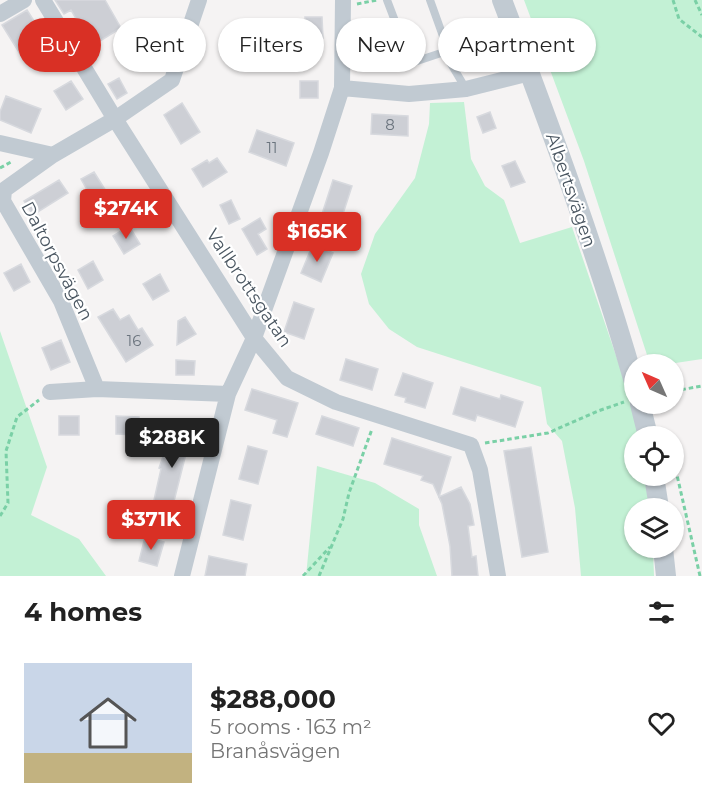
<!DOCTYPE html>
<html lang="en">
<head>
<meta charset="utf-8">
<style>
	:root { --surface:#fff; --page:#f6f6f6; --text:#222; --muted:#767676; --accent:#d93025 }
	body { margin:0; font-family:Montserrat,sans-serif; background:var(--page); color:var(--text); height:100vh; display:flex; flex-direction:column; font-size:22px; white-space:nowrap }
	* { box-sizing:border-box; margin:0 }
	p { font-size:20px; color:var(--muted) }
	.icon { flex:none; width:33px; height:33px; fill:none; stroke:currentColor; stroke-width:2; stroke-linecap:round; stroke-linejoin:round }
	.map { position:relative; height:576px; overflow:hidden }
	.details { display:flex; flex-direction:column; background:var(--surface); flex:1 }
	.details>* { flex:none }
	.hud { position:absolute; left:18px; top:18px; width:666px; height:54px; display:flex; gap:12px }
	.needle { width:39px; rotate:315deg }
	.controls { position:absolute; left:624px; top:354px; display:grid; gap:12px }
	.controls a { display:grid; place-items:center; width:60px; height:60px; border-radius:50%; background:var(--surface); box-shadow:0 2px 4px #0004; font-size:30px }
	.price { position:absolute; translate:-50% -51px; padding:0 14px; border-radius:6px; background:var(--accent); color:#fff; font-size:20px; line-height:39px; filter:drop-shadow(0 2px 3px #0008) }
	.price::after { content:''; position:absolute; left:50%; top:36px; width:18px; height:14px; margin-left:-9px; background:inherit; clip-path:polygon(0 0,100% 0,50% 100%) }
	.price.on { background:#222; color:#fff }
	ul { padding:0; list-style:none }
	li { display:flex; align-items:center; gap:18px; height:150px; padding:0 24px }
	li span { display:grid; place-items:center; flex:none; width:168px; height:120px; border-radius:0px; color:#555 }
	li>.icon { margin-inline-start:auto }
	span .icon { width:72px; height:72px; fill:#fffc; stroke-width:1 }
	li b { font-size:26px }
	h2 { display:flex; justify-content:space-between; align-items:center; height:72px; padding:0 24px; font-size:26px }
	.pill { padding:0 21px; border-radius:27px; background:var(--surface); box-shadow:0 2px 4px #0004; font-size:21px; line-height:54px }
	.pill.on { background:var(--accent); color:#fff }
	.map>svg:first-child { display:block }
	.green { fill:#c3f1d5 }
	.building { fill:#cdcfd5; stroke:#d7d9de; stroke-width:1.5 }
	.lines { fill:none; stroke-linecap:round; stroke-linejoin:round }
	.path { stroke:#7ad0a6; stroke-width:3; stroke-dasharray:4.5 3; stroke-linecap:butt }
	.service { stroke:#c1cad2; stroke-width:8 }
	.minor { stroke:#c1cad2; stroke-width:16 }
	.tertiary { stroke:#c1cad2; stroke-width:20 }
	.labels { text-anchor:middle; stroke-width:4.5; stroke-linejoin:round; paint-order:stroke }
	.number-label { font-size:15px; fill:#6b747e }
	.street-label { font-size:18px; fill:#4a5661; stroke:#fff }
</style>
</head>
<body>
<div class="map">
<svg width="702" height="576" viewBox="0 0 702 576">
	<rect width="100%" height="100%" fill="#f5f3f3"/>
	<path class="green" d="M524,0H702V359L669,364L649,361L584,161Z
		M464,102L471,159L485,186L504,200L520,243L572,227L636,414L639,436H634V476H645L649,508H634V548H653L654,576H581L575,508L562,441L547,424L541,387L417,347L389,329L369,304L361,274L375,234L415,178L429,124L430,103Z
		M0,331L47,467L31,515L79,539L106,576H0Z
		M317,466L375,483L419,509V525L437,576H306Z"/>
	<path class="building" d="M55,0H105L121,28L92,46L71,10L64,14Z
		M27,10L50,46L25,62L2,25Z
		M305,17H322L323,38L306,39Z
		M162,20L179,26L172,46L155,40Z
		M119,78L127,93L117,99L108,84Z
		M71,81L83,99L66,110L54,91Z
		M300,81H318V98H300Z
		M6,96L41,109L31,133L0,120V112Z
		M182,103L200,132L181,144L164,115Z
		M490,112L496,128L483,133L477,117Z
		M372,114L408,116V136L371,134Z
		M257,130L294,143L286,166L249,152Z
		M217,158L227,172L203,187L192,169L207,160L209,163Z
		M515,161L525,182L511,187L502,166Z
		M94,172L106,191L92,199L81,179Z
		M59,180L68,193L33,215L24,201Z
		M333,180L352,186L341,220L322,214Z
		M231,200L240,219L229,224L220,205Z
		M260,218L266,229L258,234L267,249L257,255L242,229Z
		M129,226L140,244L124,254L113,236Z
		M313,244L333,253L321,282L301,273Z
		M93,261L103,280L88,289L78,270Z
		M21,264L30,282L14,291L4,273Z
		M160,274L169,291L153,300L143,284Z
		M294,302L314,309L304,339L284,332Z
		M113,309L120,320L129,315L138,330L142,328L153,345L126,362L98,317Z
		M185,317L196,334L177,345L178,321Z
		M61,340L70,362L51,370L42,348Z
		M346,359L378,369L372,390L340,380Z
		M176,360L195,361L194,375H176Z
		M403,373L433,383L425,408L405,402L406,398L395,395Z
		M461,387L500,399L501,395L523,402L515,427L477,415L475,421L453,414Z
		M252,389L298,403L287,437L273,433L277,420L245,410Z
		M59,416H79V435H59Z
		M116,416L139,417V435L116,434Z
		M322,416L359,428L353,446L316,434Z
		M174,425L192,430L171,513L152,509L161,469L159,468Z
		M392,438L451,457L439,497L461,487L470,504L474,525L468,526L472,557L476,556L478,576H452L450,546L442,504L433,484L421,480L423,476L384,464Z
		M248,446L267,451L258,484L239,479Z
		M531,447L548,552L522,557L504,451Z
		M231,500L251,505L243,540L223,535Z
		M145,537L164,542L157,566L139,561Z
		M209,556L247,564L245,576H205Z"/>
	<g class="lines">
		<path class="path" d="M673,0L679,19L702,37
			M695,0L702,15
			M357,4L377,0
			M0,168L11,162
			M674,391L702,386
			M485,443L548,433L598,411L624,402
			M674,462L700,576
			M0,516L8,503L6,451L17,417L39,400
			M303,576L330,547
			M319,576L343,519L349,493L372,429"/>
		<path class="service" d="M387,0L411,63L444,52L466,89
			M430,0L444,39V52"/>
		<path class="minor" d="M43,0L115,119L254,338L287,378L336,402L471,445L480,470L498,576
			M0,14L24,0
			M342,88L409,94L466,89L530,73
			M0,143L53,155
			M97,389L61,301L3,201L4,190L53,155L115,119L172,80L199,0
			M50,392L97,389L228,394
			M182,576L228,394L254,338L321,153L342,88L343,0"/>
		<path class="tertiary" d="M502,0C550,126 597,253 634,382
			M640,404L648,436
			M654,476L659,508
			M663,548L666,576"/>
	</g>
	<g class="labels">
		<g class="number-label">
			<text x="390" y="130">8</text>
			<text x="272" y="153">11</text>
			<text x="134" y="346">16</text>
		</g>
		<g class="street-label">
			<text transform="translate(571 190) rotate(71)" y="6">Albertsvägen</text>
			<text transform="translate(57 261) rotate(62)" y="6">Daltorpsvägen</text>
			<text transform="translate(249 288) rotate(56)" y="6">Vallbrottsgatan</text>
		</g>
	</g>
</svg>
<div class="controls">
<a><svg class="needle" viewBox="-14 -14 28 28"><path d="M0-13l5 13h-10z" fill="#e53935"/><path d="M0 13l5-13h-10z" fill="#767676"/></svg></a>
<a><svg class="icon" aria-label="locate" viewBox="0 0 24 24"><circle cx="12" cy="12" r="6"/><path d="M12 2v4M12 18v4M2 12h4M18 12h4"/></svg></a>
<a><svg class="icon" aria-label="layers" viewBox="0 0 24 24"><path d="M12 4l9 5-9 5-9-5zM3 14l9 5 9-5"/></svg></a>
</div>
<b class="price" style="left:126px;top:240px">$274K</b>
<b class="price" style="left:317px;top:263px">$165K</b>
<b class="price on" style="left:172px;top:469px">$288K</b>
<b class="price" style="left:151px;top:551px">$371K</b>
<div class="hud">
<a class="pill on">Buy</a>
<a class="pill">Rent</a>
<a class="pill">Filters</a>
<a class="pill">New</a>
<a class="pill">Apartment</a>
</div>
</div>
<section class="details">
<h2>4 homes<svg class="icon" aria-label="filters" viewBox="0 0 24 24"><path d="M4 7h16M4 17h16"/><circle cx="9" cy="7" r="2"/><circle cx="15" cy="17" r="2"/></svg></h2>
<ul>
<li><span style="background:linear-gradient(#c9d6e8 75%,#c2b280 0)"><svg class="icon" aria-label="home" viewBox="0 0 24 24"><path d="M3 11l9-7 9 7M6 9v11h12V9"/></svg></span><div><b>$288,000</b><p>5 rooms · 163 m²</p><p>Branåsvägen</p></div><svg class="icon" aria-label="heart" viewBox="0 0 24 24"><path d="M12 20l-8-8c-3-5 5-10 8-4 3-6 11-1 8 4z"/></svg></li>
</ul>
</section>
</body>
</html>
